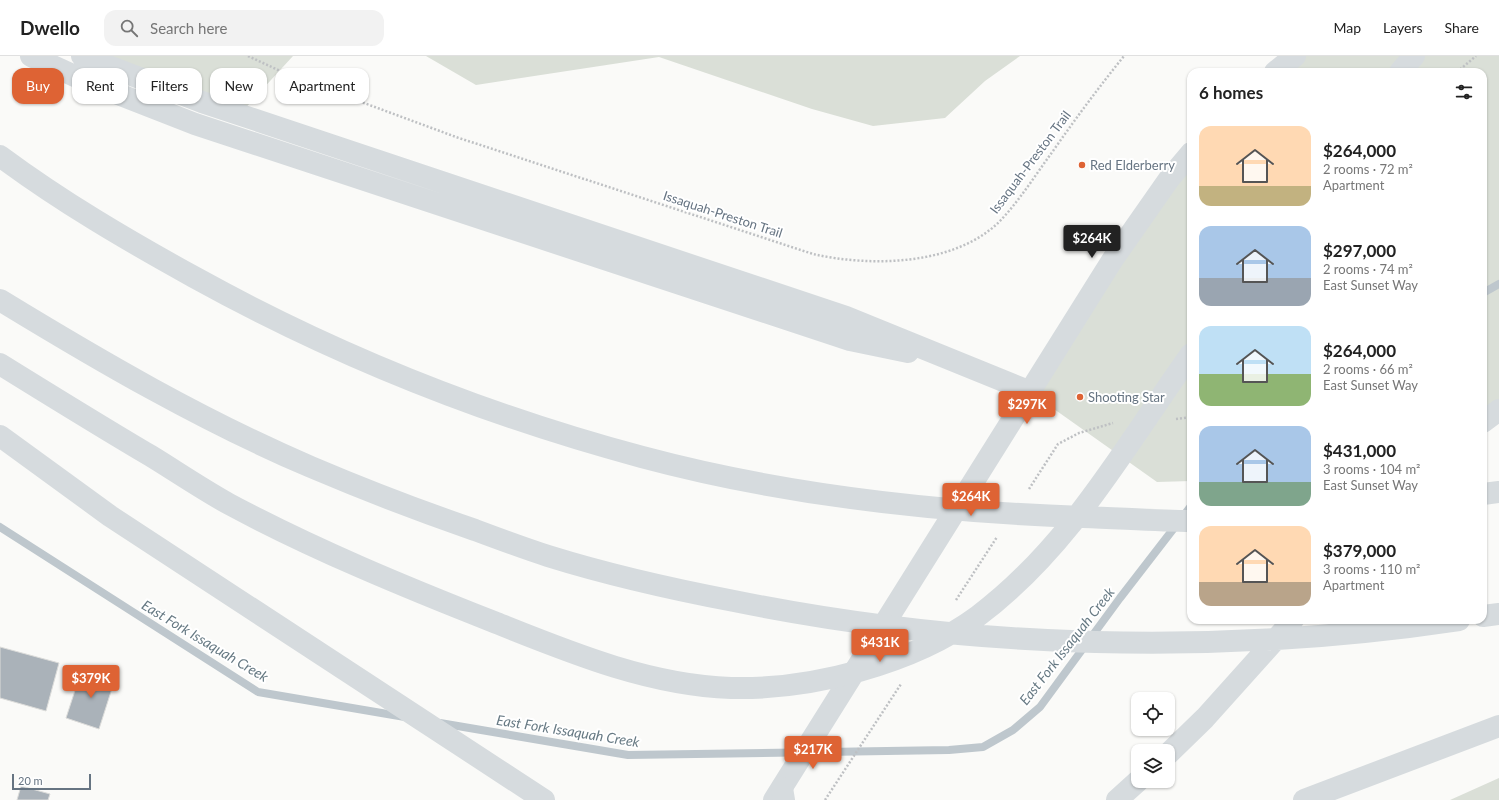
<!DOCTYPE html>
<html lang="en">
<head>
<meta charset="utf-8">
<style>
	:root { --surface:#fff; --page:#f2f2f2; --text:#222; --muted:#767676; --line:#e0e0e0; --accent:#de6334 }
	body { margin:0; font-family:Lato,sans-serif; background:var(--page); color:var(--text); height:100vh; display:flex; flex-direction:column; font-size:15px; white-space:nowrap }
	* { box-sizing:border-box; margin:0 }
	p { font-size:13px; color:var(--muted) }
	.icon { flex:none; width:22px; height:22px; fill:none; stroke:currentColor; stroke-width:2; stroke-linecap:round; stroke-linejoin:round }
	.map { position:relative; flex:1; overflow:hidden }
	.sheet { position:absolute; left:1187px; top:12px; width:300px; height:556px; display:flex; flex-direction:column; background:var(--surface); border-radius:12px; box-shadow:0 1px 3px #0004 }
	.sheet>* { flex:none }
	.guide { position:absolute; left:12px; top:12px; width:380px; height:36px; display:flex; gap:8px }
	.controls { position:absolute; left:1131px; top:636px; display:grid; gap:8px }
	.controls a { display:grid; place-items:center; width:44px; height:44px; border-radius:8px; background:var(--surface); box-shadow:0 1px 3px #0004; font-size:20px }
	.scale { position:absolute; left:12px; bottom:10px; width:79px; box-sizing:border-box; padding-left:4px; border:2px solid #667482; border-top:0; font-size:11px; line-height:14px; white-space:nowrap; color:#667482; -webkit-text-stroke:3px #fff; paint-order:stroke }
	.price { position:absolute; translate:-50% -34px; padding:0 9px; border-radius:4px; background:var(--accent); color:#fff; font-size:13px; line-height:26px; filter:drop-shadow(0 1px 2px #0008) }
	.price::after { content:''; position:absolute; left:50%; top:24px; width:12px; height:9px; margin-left:-6px; background:inherit; clip-path:polygon(0 0,100% 0,50% 100%) }
	.price.active { background:#222; color:#fff }
	ul { padding:0; list-style:none }
	li { display:flex; align-items:center; gap:12px; height:100px; padding:0 12px }
	li span { display:grid; place-items:center; flex:none; width:112px; height:80px; border-radius:12px; color:#555 }
	li>.icon { margin-inline-start:auto }
	span .icon { width:48px; height:48px; fill:#fffc; stroke-width:1 }
	li b { font-size:17px }
	h2 { display:flex; justify-content:space-between; align-items:center; height:48px; padding:0 12px; font-size:17px }
	.tag { padding:0 14px; border-radius:12px; background:var(--surface); box-shadow:0 1px 3px #0004; font-size:14px; line-height:36px }
	.tag.active { background:var(--accent); color:#fff }
	header { display:flex; align-items:center; gap:24px; box-sizing:border-box; height:56px; padding:0 20px; background:var(--surface); border-bottom:1px solid var(--line) }
	header strong { font-size:19px }
	nav { display:flex; gap:22px; margin-inline-start:auto; font-size:14px }
	.search { width:280px; height:36px; background:var(--page); display:flex; align-items:center; gap:10px; box-sizing:border-box; padding:0 14px; border-radius:12px; color:var(--muted); font-size:15px }
	.map>svg:first-child { display:block }
	.green { fill:#dadfd7 }
	.lines { fill:none; stroke-linecap:round; stroke-linejoin:round }
	.stream { stroke:#bec7cd; stroke-width:8 }
	.building { fill:#aab2b9; stroke:#dcdcda }
	.path { stroke:#bec0c3; stroke-width:2.5; stroke-dasharray:2 2; stroke-linecap:butt }
	.secondary { stroke:#d6dbde; stroke-width:22 }
	.motorway { stroke:#d6dbde; stroke-width:22 }
	.poi-dot { fill:#de6334; stroke:#fff; stroke-width:1.5 }
	.labels { text-anchor:middle; stroke-width:4; stroke-linejoin:round; paint-order:stroke }
	.street-label { font-size:13px; fill:#667482; stroke:#fff }
	.poi-label { font-size:13px; fill:#667482; stroke:#fff; text-anchor:start }
	.water-label { font-size:14px; font-style:italic; fill:#667983; stroke:#fff }
</style>
</head>
<body>
<header>
<strong>Dwello</strong>
<div class="search"><svg class="icon" aria-label="search" viewBox="0 0 24 24"><circle cx="10" cy="10" r="6"/><path d="M15 15l6 6"/></svg>Search here</div>
<nav><a>Map</a><a>Layers</a><a>Share</a></nav>
</header>
<div class="map">
<svg width="1499" height="744" viewBox="0 0 1499 744">
	<rect width="100%" height="100%" fill="#fafaf8"/>
	<path class="green" d="M82,0H293L239,59Z
		M426,0H1020L985,25L945,62L873,70L812,53L659,1L476,29Z
		M1295,0H1499V352L1483,363V16H1275Z
		M1191,97V425L1157,426L1030,336Z
		M1499,722V744H1450Z"/>
	<g class="lines">
		<path class="stream" d="M1483,237L1499,228
			M0,471L258,636L405,661
			M440,667L628,699L949,694L983,691L1013,674L1040,651L1120,542L1191,450"/>
	</g>
	<path class="building" d="M0,591L59,607L46,655L0,642Z
		M82,613L115,623L99,673L66,662Z
		M21,730L50,738L48,744H17Z"/>
	<g class="lines">
		<path class="path" d="M248,0L291,20L456,81L813,198C870,211 955,210 1000,165C1020,144 1036,118 1053,95C1076,62 1099,31 1124,0
			M1457,16L1476,0
			M1176,363L1191,361
			M1029,433L1058,388L1079,377L1113,367
			M956,544L997,481
			M825,744L901,628"/>
		<path class="secondary" d="M1275,16L1295,0
			M774,744L1113,203L1169,123L1191,97"/>
		<path class="motorway" d="M31,0L90,27L195,68L850,284L908,296
			M82,0L202,46L846,261L1028,335
			M1400,16L1414,0
			M0,100C62,146 127,184 194,221C337,300 485,359 642,401C784,439 936,456 1083,461C1119,462 1155,465 1191,465
			M0,244C100,305 203,365 311,411C365,434 420,455 475,474C499,483 523,492 548,500C609,519 671,533 734,545C971,593 1219,600 1459,564
			M0,308C50,339 100,370 151,400C177,416 202,433 229,448C313,493 405,531 494,566C569,596 648,629 731,632C811,634 913,608 978,560C1070,491 1126,389 1191,298
			M1483,366L1499,354
			M0,380L110,460L544,744
			M1483,438L1499,436
			M1483,560L1499,558
			M1168,698L1205,662L1293,564
			M782,732L784,744
			M1117,744L1138,725
			M1304,744L1499,670"/>
	</g>
	<g class="poi-dot">
		<circle cx="1082" cy="109" r="4"/>
		<circle cx="1080" cy="341" r="4"/>
	</g>
	<g class="labels">
		<g class="street-label">
			<text transform="translate(1030 106) rotate(-53)" y="5">Issaquah-Preston Trail</text>
			<text transform="translate(723 158) rotate(18)" y="5">Issaquah-Preston Trail</text>
		</g>
		<g class="poi-label">
			<text x="1090" y="114">Red Elderberry</text>
			<text x="1088" y="346">Shooting Star</text>
		</g>
		<g class="water-label">
			<text transform="translate(205 585) rotate(31)" y="5">East Fork Issaquah Creek</text>
			<text transform="translate(1067 590) rotate(-52)" y="5">East Fork Issaquah Creek</text>
			<text transform="translate(568 675) rotate(9)" y="5">East Fork Issaquah Creek</text>
		</g>
	</g>
</svg>
<div class="controls">
<a><svg class="icon" aria-label="locate" viewBox="0 0 24 24"><circle cx="12" cy="12" r="6"/><path d="M12 2v4M12 18v4M2 12h4M18 12h4"/></svg></a>
<a><svg class="icon" aria-label="layers" viewBox="0 0 24 24"><path d="M12 4l9 5-9 5-9-5zM3 14l9 5 9-5"/></svg></a>
</div>
<div class="scale">20 m</div>
<b class="price active" style="left:1092px;top:203px">$264K</b>
<b class="price" style="left:1027px;top:369px">$297K</b>
<b class="price" style="left:971px;top:461px">$264K</b>
<b class="price" style="left:880px;top:607px">$431K</b>
<b class="price" style="left:91px;top:643px">$379K</b>
<b class="price" style="left:813px;top:714px">$217K</b>
<div class="guide">
<a class="tag active">Buy</a>
<a class="tag">Rent</a>
<a class="tag">Filters</a>
<a class="tag">New</a>
<a class="tag">Apartment</a>
</div>
<section class="sheet">
<h2>6 homes<svg class="icon" aria-label="filters" viewBox="0 0 24 24"><path d="M4 7h16M4 17h16"/><circle cx="9" cy="7" r="2"/><circle cx="15" cy="17" r="2"/></svg></h2>
<ul>
<li><span style="background:linear-gradient(#ffd9b3 75%,#c2b280 0)"><svg class="icon" aria-label="home" viewBox="0 0 24 24"><path d="M3 11l9-7 9 7M6 9v11h12V9"/></svg></span><div><b>$264,000</b><p>2 rooms · 72 m²</p><p>Apartment</p></div></li>
<li><span style="background:linear-gradient(#a9c7e8 65%,#9aa5b1 0)"><svg class="icon" aria-label="home" viewBox="0 0 24 24"><path d="M3 11l9-7 9 7M6 9v11h12V9"/></svg></span><div><b>$297,000</b><p>2 rooms · 74 m²</p><p>East Sunset Way</p></div></li>
<li><span style="background:linear-gradient(#bfe0f5 60%,#8fb573 0)"><svg class="icon" aria-label="home" viewBox="0 0 24 24"><path d="M3 11l9-7 9 7M6 9v11h12V9"/></svg></span><div><b>$264,000</b><p>2 rooms · 66 m²</p><p>East Sunset Way</p></div></li>
<li><span style="background:linear-gradient(#a9c7e8 70%,#7fa58c 0)"><svg class="icon" aria-label="home" viewBox="0 0 24 24"><path d="M3 11l9-7 9 7M6 9v11h12V9"/></svg></span><div><b>$431,000</b><p>3 rooms · 104 m²</p><p>East Sunset Way</p></div></li>
<li><span style="background:linear-gradient(#ffd9b3 70%,#b9a48a 0)"><svg class="icon" aria-label="home" viewBox="0 0 24 24"><path d="M3 11l9-7 9 7M6 9v11h12V9"/></svg></span><div><b>$379,000</b><p>3 rooms · 110 m²</p><p>Apartment</p></div></li>
</ul>
</section>
</div>
</body>
</html>
